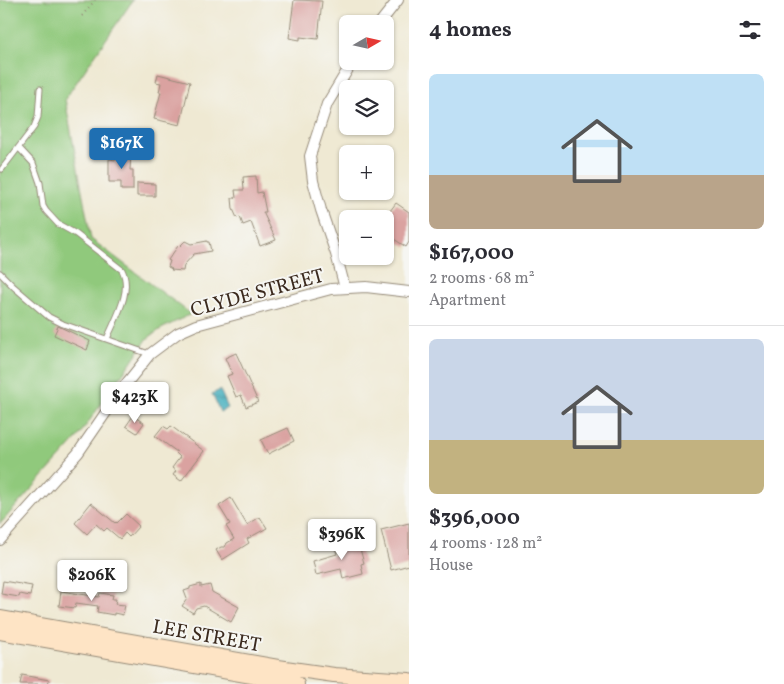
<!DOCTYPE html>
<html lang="en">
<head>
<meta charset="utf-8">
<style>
	:root { --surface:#fff; --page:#f7f7f7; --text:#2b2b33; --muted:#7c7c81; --line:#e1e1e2; --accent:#1f6fb2 }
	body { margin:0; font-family:Vollkorn,serif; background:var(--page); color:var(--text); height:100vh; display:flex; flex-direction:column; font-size:19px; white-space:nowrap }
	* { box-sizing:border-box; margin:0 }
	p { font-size:16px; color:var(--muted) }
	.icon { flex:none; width:28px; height:28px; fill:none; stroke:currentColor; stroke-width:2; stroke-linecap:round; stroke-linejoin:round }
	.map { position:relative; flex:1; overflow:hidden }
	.drawer { display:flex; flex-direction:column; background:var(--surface); width:375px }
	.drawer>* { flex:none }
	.needle { width:32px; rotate:81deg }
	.tools { position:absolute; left:339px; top:15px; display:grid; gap:10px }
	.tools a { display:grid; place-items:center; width:55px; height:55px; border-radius:8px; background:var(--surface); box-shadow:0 1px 4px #0004; font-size:25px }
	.price { position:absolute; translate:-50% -42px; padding:0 11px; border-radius:5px; background:#fff; color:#222; font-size:16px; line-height:32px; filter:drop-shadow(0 1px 2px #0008) }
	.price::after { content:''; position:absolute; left:50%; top:30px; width:15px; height:11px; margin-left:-8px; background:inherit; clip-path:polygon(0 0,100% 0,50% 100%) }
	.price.on { background:var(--accent); color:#fff }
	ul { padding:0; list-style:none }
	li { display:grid; align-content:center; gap:10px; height:265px; padding:0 20px }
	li+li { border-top:1px solid var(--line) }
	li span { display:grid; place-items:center; height:155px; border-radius:8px; color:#555 }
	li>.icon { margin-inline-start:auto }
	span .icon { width:90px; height:90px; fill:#fffc; stroke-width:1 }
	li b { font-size:21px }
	h2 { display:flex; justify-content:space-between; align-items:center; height:60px; padding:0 20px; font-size:21px }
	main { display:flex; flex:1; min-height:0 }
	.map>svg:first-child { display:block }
	.green { fill:#90c97c; stroke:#667a4d }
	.water { fill:url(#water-ripples); stroke:#3d6c6e }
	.building { fill:#daa2a0 }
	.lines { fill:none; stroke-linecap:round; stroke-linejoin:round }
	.service-casing { stroke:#958a78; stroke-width:7 }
	.minor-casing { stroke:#958a78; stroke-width:12 }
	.secondary-casing { stroke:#958a78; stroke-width:16 }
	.path { stroke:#958a78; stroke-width:2; stroke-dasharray:1 4; stroke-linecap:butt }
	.service { stroke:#fff; stroke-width:5 }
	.minor { stroke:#fff; stroke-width:10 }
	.secondary { stroke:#fee4c5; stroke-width:14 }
	.labels { text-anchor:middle; stroke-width:4; stroke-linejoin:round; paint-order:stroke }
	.street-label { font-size:20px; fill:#3b2a1e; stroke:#f6f6f2 }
</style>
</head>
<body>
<main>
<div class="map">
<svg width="409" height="684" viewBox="0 0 409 684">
	<defs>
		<pattern id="water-ripples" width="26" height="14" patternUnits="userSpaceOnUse" patternTransform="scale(1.25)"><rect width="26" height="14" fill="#3fadbd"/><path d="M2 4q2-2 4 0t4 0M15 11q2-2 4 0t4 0" fill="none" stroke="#368d99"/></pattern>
	</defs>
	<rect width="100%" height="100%" fill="#f6f6f2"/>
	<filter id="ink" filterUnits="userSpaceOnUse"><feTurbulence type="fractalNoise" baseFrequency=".02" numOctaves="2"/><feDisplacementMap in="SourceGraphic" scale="10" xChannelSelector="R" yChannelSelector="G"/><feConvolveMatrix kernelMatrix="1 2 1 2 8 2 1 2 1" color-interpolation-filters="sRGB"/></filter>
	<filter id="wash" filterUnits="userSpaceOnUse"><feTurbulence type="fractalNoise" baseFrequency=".0096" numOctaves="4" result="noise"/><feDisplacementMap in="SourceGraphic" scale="20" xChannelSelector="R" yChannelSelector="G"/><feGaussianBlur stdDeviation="1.12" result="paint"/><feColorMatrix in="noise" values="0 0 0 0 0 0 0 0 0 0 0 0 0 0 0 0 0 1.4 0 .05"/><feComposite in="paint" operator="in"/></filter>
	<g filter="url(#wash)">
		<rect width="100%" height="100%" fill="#efe9d3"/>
		<path class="green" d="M0,0H133L65,99L91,239L191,314L161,329L148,338L75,441L0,524Z"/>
		<path class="water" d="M220,390L228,408L220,412L212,394Z"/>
		<g id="blocks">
			<path class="building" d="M294,0L322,1L318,39L300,37V40L289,38Z
				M158,74L190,82L180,125L154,119L161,92H159L161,83L156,82Z
				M116,151H131L130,170H133V190H121V182H109V159L116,160Z
				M256,176L257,193L262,192L266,212H263L276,240L260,246L251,222L243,225L240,217L237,218L233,209L232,198H236L235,190H244L243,177Z
				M137,183L155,184V196H137Z
				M396,203L409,212V242L406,247L385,233V226L391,217L387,215Z
				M185,241L191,244L207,241V242H209L211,251L194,254L184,265L183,271L171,270L172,269L168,267L170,261L168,260L178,246L179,247Z
				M58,326L90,341L87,350L54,335Z
				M236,353L258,402L246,407L241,395L236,397L227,376L232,374L225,358Z
				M133,416L144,423L137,433L126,426Z
				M163,426L168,429L171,426L204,451L181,481L173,475L176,471L172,468L180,457L176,453L177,452L155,436Z
				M288,428L294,441L268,454L261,440Z
				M231,498L247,525L260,517L267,528L247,539L249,543L222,560L216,550L221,547H225L227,543L234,539L226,526L230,524L219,506Z
				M91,503L115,523L116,522L117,523L126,514L139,526L129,537L125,533L120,539L107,528L104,531L96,524L87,534L75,523Z
				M409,523V565L391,570L381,530Z
				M354,539L357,550L360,549L364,563L361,564L363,574L343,579L341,569L316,575L313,561L337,554L334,544Z
				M3,581L32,586L30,596L20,594L19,597L1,594Z
				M201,584V587L210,585L212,592L239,607L231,622L204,606L196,608L193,613L182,606L187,599L184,591L190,589V587Z
				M61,591L99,597L100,593L113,595L112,599H116L115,604L125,605L123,615L114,613V615L97,612L98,606L76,603L75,608L59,606Z
				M22,675L49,680L48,684H20Z"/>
		</g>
	</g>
	<g filter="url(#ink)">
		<use href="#blocks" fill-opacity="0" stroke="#958a78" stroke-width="1"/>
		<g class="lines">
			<g class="service-casing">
				<path id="service" d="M19,148L33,163L40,183L43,206L46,211L58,224L76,234L122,270C133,291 115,319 107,339
					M2,169L34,127L38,117L40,89
					M0,273L14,287L49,317L63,324L149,354"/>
			</g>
			<g class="minor-casing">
				<path id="minor" d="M379,24L398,0
					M345,288L336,254L321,210L313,181L310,156L327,104L353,61
					M0,540L78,453L122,389L150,354L178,333L196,325L331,289L366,287L409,292"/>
			</g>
			<g class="secondary-casing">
				<path id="secondary" d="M0,618L278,667L334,675L409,680
					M0,632L297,684"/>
			</g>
			<path class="path" d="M82,16L95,0"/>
			<use href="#service" class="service"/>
			<use href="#minor" class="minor"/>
			<use href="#secondary" class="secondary"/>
		</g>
	</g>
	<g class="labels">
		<g class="street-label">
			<text transform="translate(257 292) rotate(-15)" y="7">CLYDE STREET</text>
			<text transform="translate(207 635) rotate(10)" y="7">LEE STREET</text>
		</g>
	</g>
</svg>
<div class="tools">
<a><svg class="needle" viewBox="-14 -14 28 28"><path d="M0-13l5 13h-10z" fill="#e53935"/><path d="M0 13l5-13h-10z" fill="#7c7c81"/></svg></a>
<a><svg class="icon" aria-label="layers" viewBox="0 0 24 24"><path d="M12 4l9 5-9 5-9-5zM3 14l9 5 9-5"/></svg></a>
<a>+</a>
<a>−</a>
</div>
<b class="price on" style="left:122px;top:170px">$167K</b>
<b class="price" style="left:135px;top:424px">$423K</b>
<b class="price" style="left:342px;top:561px">$396K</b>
<b class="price" style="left:92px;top:602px">$206K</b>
</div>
<section class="drawer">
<h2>4 homes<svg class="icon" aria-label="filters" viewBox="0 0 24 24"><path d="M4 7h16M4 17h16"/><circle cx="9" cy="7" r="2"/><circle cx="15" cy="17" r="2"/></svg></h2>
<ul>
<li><span style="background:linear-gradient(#bfe0f5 65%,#b9a48a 0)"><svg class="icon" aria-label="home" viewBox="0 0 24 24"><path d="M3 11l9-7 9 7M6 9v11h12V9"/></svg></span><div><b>$167,000</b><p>2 rooms · 68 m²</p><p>Apartment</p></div></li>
<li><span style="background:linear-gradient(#c9d6e8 65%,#c2b280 0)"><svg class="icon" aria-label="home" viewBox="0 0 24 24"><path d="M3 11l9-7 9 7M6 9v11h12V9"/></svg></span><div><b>$396,000</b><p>4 rooms · 128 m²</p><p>House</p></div></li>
</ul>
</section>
</main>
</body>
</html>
